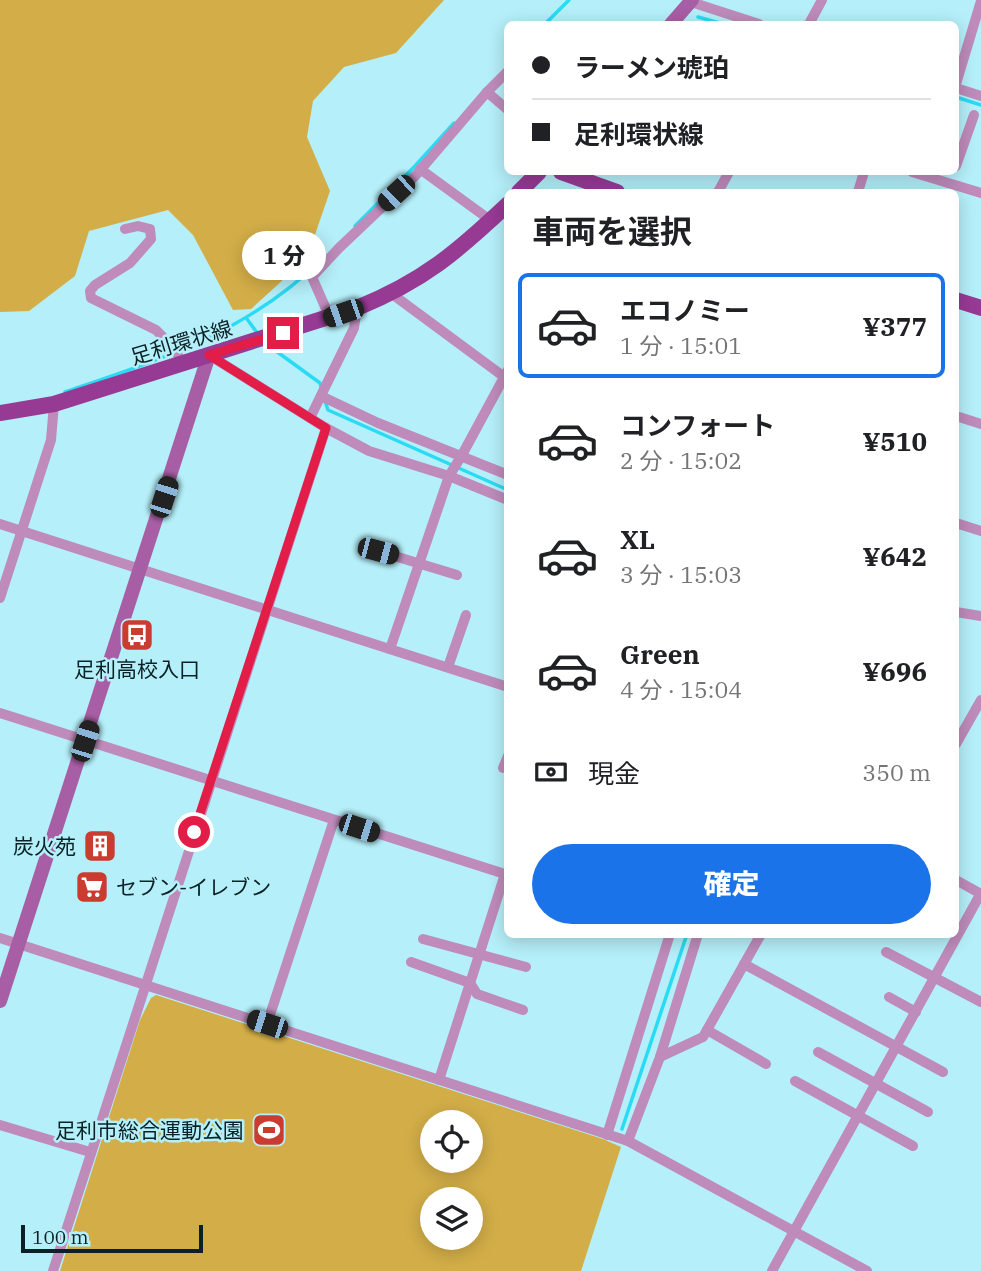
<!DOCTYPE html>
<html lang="ja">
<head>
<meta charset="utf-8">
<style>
  body { margin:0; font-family:"IBM Plex Serif","Noto Sans JP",serif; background:#f6f6f6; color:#202124; height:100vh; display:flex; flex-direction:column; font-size:26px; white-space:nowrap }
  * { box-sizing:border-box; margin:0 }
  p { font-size:23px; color:#757577 }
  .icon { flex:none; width:38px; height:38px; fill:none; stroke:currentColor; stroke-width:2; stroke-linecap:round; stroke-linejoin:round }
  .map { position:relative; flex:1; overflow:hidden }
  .drawer { position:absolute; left:504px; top:189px; width:455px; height:749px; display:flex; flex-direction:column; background:#fff; border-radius:10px; box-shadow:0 4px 18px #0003 }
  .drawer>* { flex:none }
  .guide { position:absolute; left:504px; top:21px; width:455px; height:154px; border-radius:10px; box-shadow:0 4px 18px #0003; display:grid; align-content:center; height:154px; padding:0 28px; background:#fff }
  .fabs { position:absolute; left:420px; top:1110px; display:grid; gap:14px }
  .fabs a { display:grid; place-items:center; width:63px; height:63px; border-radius:50%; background:#fff; box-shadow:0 4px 18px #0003; font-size:35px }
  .scale { position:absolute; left:21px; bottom:18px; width:182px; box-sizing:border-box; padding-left:7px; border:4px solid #0a2125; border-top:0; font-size:19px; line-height:24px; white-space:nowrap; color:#0a2125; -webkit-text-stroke:5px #b5eff9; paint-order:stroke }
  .end { position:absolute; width:32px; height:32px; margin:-16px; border:9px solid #e11d48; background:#fff; box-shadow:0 0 0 4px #fff }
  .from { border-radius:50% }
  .bubble { position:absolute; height:49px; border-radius:24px; background:#fff; box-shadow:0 4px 18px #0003; font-size:23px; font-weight:800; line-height:49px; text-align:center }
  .car { position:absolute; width:21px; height:42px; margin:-21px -10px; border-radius:9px; box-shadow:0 0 5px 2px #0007; background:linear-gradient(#222 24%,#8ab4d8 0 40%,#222 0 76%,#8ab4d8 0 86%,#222 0) }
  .guide b { display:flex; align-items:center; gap:24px; height:66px; font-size:26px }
  .guide b+b { border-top:2px solid #e0e0e0 }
  .guide i { width:18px; height:18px; background:#202124 }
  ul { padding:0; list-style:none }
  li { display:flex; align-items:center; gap:21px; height:105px; margin:0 14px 10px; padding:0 14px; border:4px solid transparent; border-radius:10px }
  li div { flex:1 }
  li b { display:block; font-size:26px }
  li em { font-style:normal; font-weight:800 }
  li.active { border-color:#1a73e8 }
  li>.icon { width:63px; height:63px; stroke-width:1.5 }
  h2 { padding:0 28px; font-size:32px; line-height:84px }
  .pay { display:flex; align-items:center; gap:18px; height:77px; padding:0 28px; font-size:26px }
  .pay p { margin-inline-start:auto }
  .cta { display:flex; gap:14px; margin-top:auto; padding:14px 28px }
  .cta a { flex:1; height:80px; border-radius:42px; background:#1a73e8; color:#fff; font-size:28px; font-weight:800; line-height:80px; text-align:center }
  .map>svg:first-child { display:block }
  .green { fill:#d3ae48; fill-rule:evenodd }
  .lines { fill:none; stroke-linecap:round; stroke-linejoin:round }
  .stream { stroke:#2adbf3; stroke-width:3.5 }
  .street { stroke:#be8bba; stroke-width:10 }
  .secondary { stroke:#a85ea4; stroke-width:14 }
  .primary { stroke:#973a94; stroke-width:16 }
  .route { stroke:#e11d48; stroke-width:9 }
  .labels { text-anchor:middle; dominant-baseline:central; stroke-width:5; stroke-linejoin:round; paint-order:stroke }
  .street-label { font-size:21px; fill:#0a2125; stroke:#b5eff9 }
  .poi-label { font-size:21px; fill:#0a2125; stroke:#b5eff9; text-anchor:end }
</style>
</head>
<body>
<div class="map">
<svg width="981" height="1271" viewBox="0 0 981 1271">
  <rect width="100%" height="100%" fill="#b5eff9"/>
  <!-- green -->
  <g class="green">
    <path d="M0,0H444L396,53L344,67L313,101L307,137L330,191L307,258L251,309L233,310L193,235L168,210L89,231L75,276L29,311L0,312Z"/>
    <path d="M156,995L603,1139L621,1147L581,1271H60L140,1020L151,998ZM432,1122H471V1160H432ZM432,1199H471V1237H432Z"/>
  </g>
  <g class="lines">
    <!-- stream -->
    <g class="stream">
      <path d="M698,17L723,24"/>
      <path d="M545,24L569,0"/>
      <path d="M956,97L981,105"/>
      <path d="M355,226L415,166L454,123"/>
      <path d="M247,319L258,334"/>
      <path d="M265,343L320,383L321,387"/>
      <path d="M65,392C161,359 249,332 323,258"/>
      <path d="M325,401L328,410L508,490"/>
      <path d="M622,1129L687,934"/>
    </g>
    <!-- street -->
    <g class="street">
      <path d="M691,2L759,24"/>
      <path d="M809,24L822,0"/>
      <path d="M956,84L981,1"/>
      <path d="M956,88L981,96"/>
      <path d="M487,92L508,71"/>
      <path d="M956,166L974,115"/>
      <path d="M420,169L490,220"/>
      <path d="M912,172L981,193"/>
      <path d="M718,192L729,172"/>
      <path d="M858,192L864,172"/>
      <path d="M125,229L138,226L150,229L151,239L130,263L95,285L90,291L91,298L156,330L176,350L181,363"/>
      <path d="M392,294L507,379"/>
      <path d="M330,318L312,277L339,248L416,175L487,92L508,110"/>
      <path d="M209,355L326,428L369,451L449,476L508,500"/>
      <path d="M321,396L378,423L508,475"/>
      <path d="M956,416L981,424"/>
      <path d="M310,418L354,328L357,308"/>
      <path d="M956,523L981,531"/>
      <path d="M0,524L508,687"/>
      <path d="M378,551L457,575"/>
      <path d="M0,598L51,440L54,404"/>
      <path d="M956,612L981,616"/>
      <path d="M390,649L449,476L462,455L508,370"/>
      <path d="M448,667L466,615"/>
      <path d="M0,713L508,875"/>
      <path d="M956,744L981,700"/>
      <path d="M503,768L508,756"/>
      <path d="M956,880L981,894"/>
      <path d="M0,938L628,1141L867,1271"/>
      <path d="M423,939L526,967"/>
      <path d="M886,952L981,1002"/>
      <path d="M411,962L470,983L477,994L523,1010"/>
      <path d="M744,964L943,1072"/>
      <path d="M889,997L916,1012"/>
      <path d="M267,1024L334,820"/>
      <path d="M707,1030L766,1064"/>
      <path d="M818,1052L928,1112"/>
      <path d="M660,1057L703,1037L760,936"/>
      <path d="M439,1080L505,874"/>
      <path d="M795,1081L913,1146"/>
      <path d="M0,1125L90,1152"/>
      <path d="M607,1135L670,934"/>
      <path d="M628,1141L660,1057L698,934"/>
      <path d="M53,1271L326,428"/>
      <path d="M772,1271L981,893"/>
    </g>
    <!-- secondary -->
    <g class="secondary">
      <path d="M671,24L692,0"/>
      <path d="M0,1001L209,355"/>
    </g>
    <!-- primary -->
    <g class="primary">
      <path d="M561,172L617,192"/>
      <path d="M519,192L539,172"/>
      <path d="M956,300L981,308"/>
      <path d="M0,413L54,404L357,308C423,281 456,253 508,204"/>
    </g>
  </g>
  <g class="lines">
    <!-- route -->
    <path class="route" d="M194,832L326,428L209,355L283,333"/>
  </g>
  <!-- icons -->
  <defs>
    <symbol id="bus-square" viewBox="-11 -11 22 22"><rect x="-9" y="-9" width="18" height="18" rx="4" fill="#c93c2f" stroke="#b5eff9"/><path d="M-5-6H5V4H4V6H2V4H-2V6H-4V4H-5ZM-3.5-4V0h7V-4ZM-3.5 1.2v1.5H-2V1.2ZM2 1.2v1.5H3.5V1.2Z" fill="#fff"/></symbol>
    <symbol id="building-square" viewBox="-11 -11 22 22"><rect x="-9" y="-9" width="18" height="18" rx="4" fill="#c93c2f" stroke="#b5eff9"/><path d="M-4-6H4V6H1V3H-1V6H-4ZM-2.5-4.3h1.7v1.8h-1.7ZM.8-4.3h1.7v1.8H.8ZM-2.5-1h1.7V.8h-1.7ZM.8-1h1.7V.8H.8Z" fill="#fff"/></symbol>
    <symbol id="supermarket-square" viewBox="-11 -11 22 22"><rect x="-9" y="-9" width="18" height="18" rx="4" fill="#c93c2f" stroke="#b5eff9"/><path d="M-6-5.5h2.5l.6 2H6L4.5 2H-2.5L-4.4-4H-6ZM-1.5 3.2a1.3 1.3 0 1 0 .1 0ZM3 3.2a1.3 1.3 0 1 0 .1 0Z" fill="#fff"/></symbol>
    <symbol id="stadium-square" viewBox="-11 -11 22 22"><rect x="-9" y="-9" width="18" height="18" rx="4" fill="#c93c2f" stroke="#b5eff9"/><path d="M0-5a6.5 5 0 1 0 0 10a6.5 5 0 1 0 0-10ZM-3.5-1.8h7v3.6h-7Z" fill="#fff"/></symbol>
  </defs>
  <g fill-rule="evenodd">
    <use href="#bus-square" x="118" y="616" width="38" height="38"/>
    <use href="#building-square" x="81" y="827" width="38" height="38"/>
    <use href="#supermarket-square" x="73" y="868" width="38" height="38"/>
    <use href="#stadium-square" x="250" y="1111" width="38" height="38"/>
  </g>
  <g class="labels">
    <!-- street labels -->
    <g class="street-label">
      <text transform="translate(181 342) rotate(-17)">足利環状線</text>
    </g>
    <!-- poi labels -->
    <g class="poi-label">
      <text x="137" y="669" text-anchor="middle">足利高校入口</text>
      <text x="76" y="846">炭火苑</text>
      <text x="116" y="887" text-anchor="start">セブン-イレブン</text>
      <text x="244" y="1130">足利市総合運動公園</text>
    </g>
  </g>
</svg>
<div class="fabs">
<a><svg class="icon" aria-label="locate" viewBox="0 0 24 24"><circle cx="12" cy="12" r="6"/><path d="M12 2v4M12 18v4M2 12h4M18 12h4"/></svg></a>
<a><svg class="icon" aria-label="layers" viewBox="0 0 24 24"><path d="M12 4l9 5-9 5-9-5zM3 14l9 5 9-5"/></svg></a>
</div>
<div class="scale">100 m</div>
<i class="end from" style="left:194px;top:832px"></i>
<i class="end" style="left:283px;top:333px"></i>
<div class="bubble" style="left:242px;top:231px;width:84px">1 分</div>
<i class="car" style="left:396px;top:193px;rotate:227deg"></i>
<i class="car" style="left:343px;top:313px;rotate:251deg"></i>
<i class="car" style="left:164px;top:497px;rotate:18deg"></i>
<i class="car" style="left:378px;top:551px;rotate:105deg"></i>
<i class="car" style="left:85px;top:741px;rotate:18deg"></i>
<i class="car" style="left:359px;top:828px;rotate:108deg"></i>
<i class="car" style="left:267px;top:1024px;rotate:288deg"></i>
<div class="guide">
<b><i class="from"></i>ラーメン琥珀</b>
<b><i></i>足利環状線</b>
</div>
<section class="drawer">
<h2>車両を選択</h2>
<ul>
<li class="active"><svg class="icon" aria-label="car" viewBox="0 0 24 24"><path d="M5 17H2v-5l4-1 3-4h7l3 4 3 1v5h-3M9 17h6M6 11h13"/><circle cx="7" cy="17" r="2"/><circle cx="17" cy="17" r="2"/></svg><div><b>エコノミー</b><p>1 分 · 15:01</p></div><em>¥377</em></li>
<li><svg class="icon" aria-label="car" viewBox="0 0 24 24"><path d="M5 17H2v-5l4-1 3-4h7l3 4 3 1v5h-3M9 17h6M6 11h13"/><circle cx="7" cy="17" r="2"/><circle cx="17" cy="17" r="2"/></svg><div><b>コンフォート</b><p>2 分 · 15:02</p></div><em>¥510</em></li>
<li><svg class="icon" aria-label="car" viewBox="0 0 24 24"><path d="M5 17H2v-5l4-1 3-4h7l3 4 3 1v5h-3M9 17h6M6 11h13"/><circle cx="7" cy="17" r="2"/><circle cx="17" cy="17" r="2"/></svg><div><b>XL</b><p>3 分 · 15:03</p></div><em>¥642</em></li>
<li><svg class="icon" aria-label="car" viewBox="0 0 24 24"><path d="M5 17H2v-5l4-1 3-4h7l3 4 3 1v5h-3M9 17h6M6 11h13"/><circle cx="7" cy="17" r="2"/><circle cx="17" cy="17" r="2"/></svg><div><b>Green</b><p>4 分 · 15:04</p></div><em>¥696</em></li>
</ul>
<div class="pay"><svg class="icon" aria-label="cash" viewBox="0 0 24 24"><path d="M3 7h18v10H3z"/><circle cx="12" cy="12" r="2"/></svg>現金<p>350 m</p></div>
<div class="cta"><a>確定</a></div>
</section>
</div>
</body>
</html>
